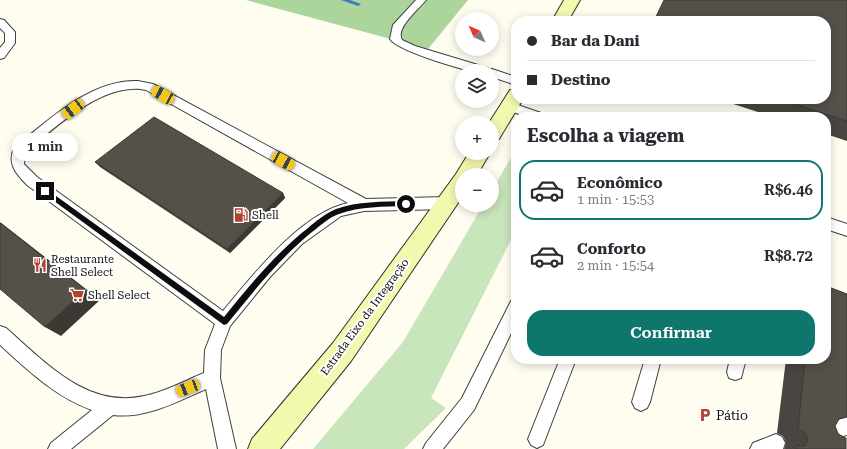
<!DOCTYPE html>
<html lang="pt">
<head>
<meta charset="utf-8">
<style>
  body { margin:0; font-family:"Roboto Serif",serif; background:#f2f2f3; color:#2b2b33; height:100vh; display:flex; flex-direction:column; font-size:15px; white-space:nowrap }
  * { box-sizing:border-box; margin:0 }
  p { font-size:13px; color:#7c7c81 }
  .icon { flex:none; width:22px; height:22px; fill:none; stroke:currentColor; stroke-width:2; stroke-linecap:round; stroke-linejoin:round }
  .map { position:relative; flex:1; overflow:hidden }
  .drawer { position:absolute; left:511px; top:112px; width:320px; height:252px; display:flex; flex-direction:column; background:#fff; border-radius:16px; box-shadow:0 2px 10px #0003 }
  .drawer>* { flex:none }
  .hud { position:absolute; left:511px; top:16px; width:320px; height:88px; border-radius:16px; box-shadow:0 2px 10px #0003; display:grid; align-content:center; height:88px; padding:0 16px; background:#fff }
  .needle { width:26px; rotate:315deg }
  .fabs { position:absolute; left:455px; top:12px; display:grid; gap:8px }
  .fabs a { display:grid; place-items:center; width:44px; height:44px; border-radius:50%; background:#fff; box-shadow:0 2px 10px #0003; font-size:20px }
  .end { position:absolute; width:18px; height:18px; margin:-9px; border:5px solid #0d0d0d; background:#fff; box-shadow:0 0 0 2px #fff }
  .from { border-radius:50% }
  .bubble { position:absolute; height:28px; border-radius:14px; background:#fff; box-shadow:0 2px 10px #0003; font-size:13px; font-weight:600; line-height:28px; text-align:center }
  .car { position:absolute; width:12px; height:24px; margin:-12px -6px; border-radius:5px; box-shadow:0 0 3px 1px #0007; background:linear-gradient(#f5c518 24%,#345 0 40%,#f5c518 0 76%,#345 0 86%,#f5c518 0) }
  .hud b { display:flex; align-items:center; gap:14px; height:38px; font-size:15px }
  .hud b+b { border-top:1px solid #e1e1e2 }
  .hud i { width:10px; height:10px; background:#2b2b33 }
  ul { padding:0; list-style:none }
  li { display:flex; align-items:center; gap:12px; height:60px; margin:0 8px 6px; padding:0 8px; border:2px solid transparent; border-radius:16px }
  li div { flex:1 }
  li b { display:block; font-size:15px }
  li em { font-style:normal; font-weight:600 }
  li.on { border-color:#0f766e }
  li>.icon { width:36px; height:36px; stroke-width:1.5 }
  h2 { padding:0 16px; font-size:18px; line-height:48px }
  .button { display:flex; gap:8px; margin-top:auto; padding:8px 16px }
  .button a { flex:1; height:46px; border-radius:16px; background:#0f766e; color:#fff; font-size:16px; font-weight:600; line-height:46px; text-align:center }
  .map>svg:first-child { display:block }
  .green { fill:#c9e5bb }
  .forest { fill:#abd59b }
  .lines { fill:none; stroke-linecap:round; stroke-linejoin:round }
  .stream { fill:#4479c2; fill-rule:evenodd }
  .service-casing { stroke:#404040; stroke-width:2 }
  .secondary-casing { stroke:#2f2f2f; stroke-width:2 }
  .service { fill:#fff; fill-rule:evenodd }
  .secondary { fill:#f3f8af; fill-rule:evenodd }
  .wall { fill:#494540 }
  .shaded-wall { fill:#3c3834 }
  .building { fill:#55504a; stroke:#3c3834 }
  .route { fill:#0d0d0d }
  .labels { text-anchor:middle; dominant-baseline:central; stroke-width:4; stroke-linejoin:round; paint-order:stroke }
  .poi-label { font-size:11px; fill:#0d0d0d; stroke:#fff; text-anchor:start }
  .street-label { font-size:11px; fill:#0d0d0d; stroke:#fff }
  .near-poi-label { font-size:13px; fill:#0d0d0d; stroke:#fff; text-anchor:start }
</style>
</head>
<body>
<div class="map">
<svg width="847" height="449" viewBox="0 0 847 449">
  <rect width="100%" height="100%" fill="#fefdef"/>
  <!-- green -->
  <path class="green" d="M516,149V230L431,398L446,408L404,449H313L403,342L483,205H492V190Z"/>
  <!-- forest -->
  <path class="forest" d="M246,0H468L428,49Z"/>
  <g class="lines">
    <!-- stream -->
    <path class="stream" d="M341,0H350L361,4L358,6Z"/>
    <defs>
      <g id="service">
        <path d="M416,0H426C419,9 395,28 402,40L415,46L488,68L489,70L492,69L516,77V85L492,77V71C485,71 477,72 470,71C455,67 398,51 390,39L393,25Z"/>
        <path d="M0,19L4,20L15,32V43L4,58L0,59V48L5,42V33L0,28Z"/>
        <path d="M138,81L153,84L366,199L446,197L451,199L453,203L451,207L446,209L364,211L341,216L302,244L270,277L230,326L221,350L220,378L236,449H218L206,389C177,402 145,419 113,415L71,449H48L51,443L92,410C55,397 28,370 0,345V326L6,328C45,362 87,409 144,396C165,392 184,381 204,373L205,350L215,324L27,185C16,174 6,162 15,147C49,120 91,79 138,81ZM140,89L146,90L348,203C301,213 253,275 223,311L37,177L24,164L25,152C55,128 98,86 140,89Z"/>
        <path d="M509,102L544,114L546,117H527L505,109L503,106L505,103Z"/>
        <path d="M826,217L847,224V236L826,229Z"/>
        <path d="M516,299V323L474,410L443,449H423L426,443L462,398L511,301Z"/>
        <path d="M560,359H576L543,445L537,448L531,445L528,439Z"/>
        <path d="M645,359H661L650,402L647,408L641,411L635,408L632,402Z"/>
        <path d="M730,359H746L741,378L735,380L729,378L727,372Z"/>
        <path d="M847,417V435L823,441L817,438L814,432L817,426Z"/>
        <path d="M776,434L782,437L785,443L783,449H750L753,443Z"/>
      </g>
      <g id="secondary">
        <path d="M564,0H580L568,21H552Z"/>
        <path d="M516,89V99H523L499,139L492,141V123H489L510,90Z"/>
        <path d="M469,153H490L477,175H462V197L351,361L280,449H248L252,439L333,343L456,174Z"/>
      </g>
    </defs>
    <!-- service casing -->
    <use href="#service" class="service-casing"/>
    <!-- secondary casing -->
    <use href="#secondary" class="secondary-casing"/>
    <!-- service -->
    <use href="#service" class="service"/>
    <!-- secondary -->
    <use href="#secondary" class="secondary"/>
  </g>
  <!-- wall -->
  <g class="wall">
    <path d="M847,0V141L826,134V117H773L718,99H826Z"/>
    <path d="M95,162L283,193L285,198L230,253L100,167Z"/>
    <path d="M786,359H826L839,419L835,426L846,449H783H784L786,443L783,436L777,433Z"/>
  </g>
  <!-- shaded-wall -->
  <g class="shaded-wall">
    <path d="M283,193L285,198L230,253L227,249Z"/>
    <path d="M0,222L100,300L61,336L45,327Z"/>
  </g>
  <!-- building -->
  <g class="building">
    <path d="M664,0H847V121L779,99H826V21H654Z"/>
    <path d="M154,117L283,193L227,249L95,162Z"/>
    <path d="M0,223L86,290L45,327L0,289Z"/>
    <path d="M826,286L847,294V417L839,419L835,426L838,434L846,438V449H796V446H805L808,439L804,432L798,428L805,359H826Z"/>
  </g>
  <!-- route -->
  <path class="route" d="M45,188L224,317C250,285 276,253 308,228C316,221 326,213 336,209C357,201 383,202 406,201L409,204L406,206C384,207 360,206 339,214C329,217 320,226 312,232C279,259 253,292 227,324L224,325L43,193V189Z"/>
  <!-- icons -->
  <defs>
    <symbol id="fuel-bare" viewBox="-9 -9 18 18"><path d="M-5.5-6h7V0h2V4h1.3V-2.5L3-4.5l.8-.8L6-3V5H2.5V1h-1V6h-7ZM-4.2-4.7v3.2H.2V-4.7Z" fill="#b24130" stroke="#fff" stroke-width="2.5" paint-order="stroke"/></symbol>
    <symbol id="restaurant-bare" viewBox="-9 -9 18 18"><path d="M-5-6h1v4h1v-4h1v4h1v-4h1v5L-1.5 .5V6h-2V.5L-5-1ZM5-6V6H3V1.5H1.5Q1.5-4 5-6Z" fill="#b24130" stroke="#fff" stroke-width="2.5" paint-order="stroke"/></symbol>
    <symbol id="supermarket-bare" viewBox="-9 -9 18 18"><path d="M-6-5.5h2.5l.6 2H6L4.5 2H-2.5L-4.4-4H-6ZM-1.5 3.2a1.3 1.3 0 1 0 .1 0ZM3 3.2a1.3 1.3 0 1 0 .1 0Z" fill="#b24130" stroke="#fff" stroke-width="2.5" paint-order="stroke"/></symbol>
    <symbol id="parking-bare" viewBox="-9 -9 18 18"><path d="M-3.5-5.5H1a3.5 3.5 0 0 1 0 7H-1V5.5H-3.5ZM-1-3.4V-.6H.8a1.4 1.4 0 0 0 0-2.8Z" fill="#b24130" stroke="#fff" stroke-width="2.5" paint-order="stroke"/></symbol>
  </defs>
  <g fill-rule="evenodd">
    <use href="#fuel-bare" x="231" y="205" width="20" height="20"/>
    <use href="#restaurant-bare" x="30" y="255" width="20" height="20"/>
    <use href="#supermarket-bare" x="67" y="285" width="20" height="20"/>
    <use href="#parking-bare" x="695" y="405" width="20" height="20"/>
  </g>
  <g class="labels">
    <!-- poi labels -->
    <g class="poi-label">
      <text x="252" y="215">Shell</text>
      <text x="51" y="259">Restaurante<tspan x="51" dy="13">Shell Select</tspan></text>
      <text x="88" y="295">Shell Select</text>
    </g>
    <!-- street labels -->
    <g class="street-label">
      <text transform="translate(365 317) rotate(-54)">Estrada Eixo da Integração</text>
    </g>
    <!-- near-poi labels -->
    <g class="near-poi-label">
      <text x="716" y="415">Pátio</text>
    </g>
  </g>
</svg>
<div class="fabs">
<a><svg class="needle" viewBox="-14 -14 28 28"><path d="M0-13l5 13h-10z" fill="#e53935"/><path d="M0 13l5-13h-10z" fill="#7c7c81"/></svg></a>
<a><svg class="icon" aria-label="layers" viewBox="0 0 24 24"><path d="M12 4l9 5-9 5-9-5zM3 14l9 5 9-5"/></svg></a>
<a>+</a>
<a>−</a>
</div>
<i class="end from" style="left:406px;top:204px"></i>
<i class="end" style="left:45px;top:191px"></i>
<div class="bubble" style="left:12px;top:133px;width:66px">1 min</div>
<i class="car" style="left:163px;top:95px;rotate:299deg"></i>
<i class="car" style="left:73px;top:109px;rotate:233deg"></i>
<i class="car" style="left:283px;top:161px;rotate:119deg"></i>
<i class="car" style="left:188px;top:388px;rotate:249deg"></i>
<div class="hud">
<b><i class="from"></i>Bar da Dani</b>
<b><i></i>Destino</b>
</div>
<section class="drawer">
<h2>Escolha a viagem</h2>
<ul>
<li class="on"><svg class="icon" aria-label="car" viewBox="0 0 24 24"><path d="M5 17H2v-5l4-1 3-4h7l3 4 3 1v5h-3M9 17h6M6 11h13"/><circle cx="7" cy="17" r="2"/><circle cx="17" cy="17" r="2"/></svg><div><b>Econômico</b><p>1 min · 15:53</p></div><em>R$6.46</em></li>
<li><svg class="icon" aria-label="car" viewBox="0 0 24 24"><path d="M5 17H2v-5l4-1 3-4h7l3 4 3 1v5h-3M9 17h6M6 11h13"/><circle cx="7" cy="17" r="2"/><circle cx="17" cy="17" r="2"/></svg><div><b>Conforto</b><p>2 min · 15:54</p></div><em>R$8.72</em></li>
</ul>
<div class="button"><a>Confirmar</a></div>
</section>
</div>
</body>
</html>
